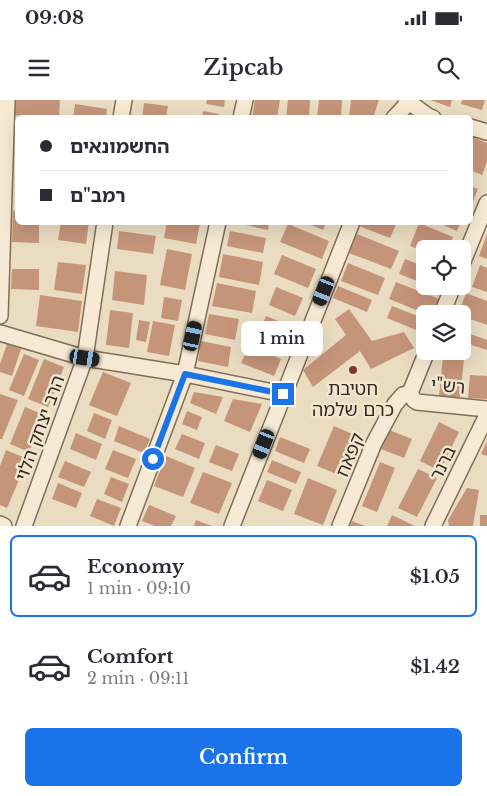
<!DOCTYPE html>
<html lang="en">
<head>
<meta charset="utf-8">
<style>
  body { margin:0; font-family:"Libre Baskerville","Noto Sans Hebrew",serif; background:#f2f2f3; color:#2b2b33; height:100vh; display:flex; flex-direction:column; font-size:19px; white-space:nowrap }
  * { box-sizing:border-box; margin:0 }
  p { font-size:16px; color:#7c7c81 }
  .icon { flex:none; width:28px; height:28px; fill:none; stroke:currentColor; stroke-width:2; stroke-linecap:round; stroke-linejoin:round }
  .map { position:relative; height:426px; overflow:hidden }
  .sheet { display:flex; flex-direction:column; background:#fff; flex:1 }
  .sheet>* { flex:none }
  .guide { position:absolute; left:15px; top:15px; width:458px; height:110px; border-radius:8px; box-shadow:0 5px 20px #0002; display:grid; align-content:center; height:110px; padding:0 25px; background:#fff }
  .tools { position:absolute; left:416px; top:140px; display:grid; gap:10px }
  .tools a { display:grid; place-items:center; width:55px; height:55px; border-radius:8px; background:#fff; box-shadow:0 5px 20px #0002; font-size:25px }
  .end { position:absolute; width:22px; height:22px; margin:-11px; border:6px solid #1a73e8; background:#fff; box-shadow:0 0 0 2px #fff }
  .from { border-radius:50% }
  .bubble { position:absolute; height:35px; border-radius:8px; background:#fff; box-shadow:0 5px 20px #0002; font-size:16px; font-weight:600; line-height:35px; text-align:center }
  .car { position:absolute; width:15px; height:30px; margin:-15px -8px; border-radius:6px; box-shadow:0 0 4px 1px #0007; background:linear-gradient(#222 24%,#8ab4d8 0 40%,#222 0 76%,#8ab4d8 0 86%,#222 0) }
  .guide b { display:flex; align-items:center; gap:18px; height:48px; font-size:19px }
  .guide b+b { border-top:1px solid #e1e1e2 }
  .guide i { width:12px; height:12px; background:#2b2b33 }
  ul { padding:9px 0 0; list-style:none }
  li { display:flex; align-items:center; gap:15px; height:82px; margin:0 10px 8px; padding:0 15px; border:2px solid transparent; border-radius:8px }
  li div { flex:1 }
  li b { display:block; font-size:19px }
  li em { font-style:normal; font-weight:600 }
  li.current { border-color:#1a73e8 }
  li>.icon { width:45px; height:45px; stroke-width:1.5 }
  .cta { display:flex; gap:10px; margin-top:auto; padding:10px 25px }
  .cta a { flex:1; height:58px; border-radius:8px; background:#1a73e8; color:#fff; font-size:20px; font-weight:600; line-height:58px; text-align:center }
  .status { display:flex; justify-content:space-between; align-items:center; height:35px; padding:0 25px; background:#fff; direction:ltr }
  .status svg { height:14px; fill:currentColor }
  header { display:flex; justify-content:space-between; align-items:center; height:65px; padding:0 25px; background:#fff; font-size:22px; font-weight:600 }
  .map>svg:first-child { display:block }
  .building { fill:#c5957a }
  .lines { fill:none; stroke-linecap:round; stroke-linejoin:round }
  .minor-casing { stroke:#826d5a; stroke-width:18 }
  .minor { stroke:#f6ead4; stroke-width:15 }
  .route { stroke:#1a73e8; stroke-width:6 }
  .poi-dot { fill:#8c2f35; stroke:#f2e6d0; stroke-width:2 }
  .labels { text-anchor:middle; dominant-baseline:central; stroke-width:5; stroke-linejoin:round; paint-order:stroke }
  .street-label { font-size:18px; fill:#33271d; stroke:#f2e6d0 }
  .poi-label { font-size:18px; fill:#33271d; stroke:#f2e6d0 }
</style>
</head>
<body>
<div class="status"><b>09:08</b><svg viewBox="0 0 49 12"><path d="M0 12V9h3v3zM5 12V6h3v6zM10 12V3h3v9zM15 12V0h3v12zM26 1h20v11H26zM47 4h2v5h-2z"/></svg></div>
<header><svg class="icon" aria-label="menu" viewBox="0 0 24 24"><path d="M4 6h16M4 12h16M4 18h16"/></svg>Zipcab<svg class="icon" aria-label="search" viewBox="0 0 24 24"><circle cx="10" cy="10" r="6"/><path d="M15 15l6 6"/></svg></header>
<div class="map">
<svg width="487" height="426" viewBox="0 0 487 426">
  <rect width="100%" height="100%" fill="#eadcc1"/>
  <!-- building -->
  <g class="building">
    <path d="M12,0H60L59,18L11,15Z"/>
    <path d="M207,0H225L224,7L206,4Z"/>
    <path d="M255,0H280L277,18H252Z"/>
    <path d="M288,0H310L309,18H286Z"/>
    <path d="M319,0H342L341,18H317Z"/>
    <path d="M351,0H379L373,18H349Z"/>
    <path d="M430,0H452L450,7Z"/>
    <path d="M462,0H485L482,10L461,4Z"/>
    <path d="M144,3L168,6L166,18H142Z"/>
    <path d="M75,4L107,9L106,18H73Z"/>
    <path d="M203,11L219,14V18H202Z"/>
    <path d="M16,26H18V58H15Z"/>
    <path d="M470,36L487,43V62L482,75L470,70Z"/>
    <path d="M470,86L478,89L472,104L470,103Z"/>
    <path d="M13,111H18V122H39V143L12,142Z"/>
    <path d="M61,122H89L86,144L58,140Z"/>
    <path d="M167,122H189L200,124L196,144L164,138Z"/>
    <path d="M232,122H269L268,130Z"/>
    <path d="M304,122H326L323,130Z"/>
    <path d="M361,122H397L390,138L359,126Z"/>
    <path d="M436,122H461L457,131Z"/>
    <path d="M419,123L453,137L448,149H425V152L410,146Z"/>
    <path d="M288,124L329,141L322,159L280,142Z"/>
    <path d="M119,131L156,136L153,154L117,149Z"/>
    <path d="M230,131L266,138L263,153L227,146Z"/>
    <path d="M357,134L399,151L391,169L349,153Z"/>
    <path d="M487,134V159L479,156Z"/>
    <path d="M167,149L192,154L185,190L160,185Z"/>
    <path d="M223,154L263,162L259,185L219,177Z"/>
    <path d="M282,155L316,169L308,188L274,174Z"/>
    <path d="M405,159L425,167V184L399,174Z"/>
    <path d="M58,162L86,165L82,194L54,190Z"/>
    <path d="M348,163L385,178L378,195L341,181Z"/>
    <path d="M480,165L487,168V192L472,187Z"/>
    <path d="M12,169H39V190L11,189Z"/>
    <path d="M115,171L147,175L144,205L112,200Z"/>
    <path d="M396,182L439,199L433,214H426L389,199Z"/>
    <path d="M217,183L256,191L252,213L212,206Z"/>
    <path d="M338,186L372,200L367,212L333,198Z"/>
    <path d="M276,187L303,198L295,216L269,205Z"/>
    <path d="M466,193L487,201V225L462,216V214H458Z"/>
    <path d="M40,195L82,201L78,232L36,226Z"/>
    <path d="M164,197L182,200L178,221L161,218Z"/>
    <path d="M392,206L425,219L423,233L387,218Z"/>
    <path d="M349,209L372,241L404,232L414,248L371,269L360,251L313,287L303,270L346,235L335,219Z"/>
    <path d="M110,210L133,213L129,248L106,245Z"/>
    <path d="M209,214L239,219L235,240L205,234Z"/>
    <path d="M266,216L293,227L284,249L257,238Z"/>
    <path d="M139,220L150,222L146,242L136,240Z"/>
    <path d="M153,221L175,225L169,256L147,252Z"/>
    <path d="M462,231L487,240V250L462,242Z"/>
    <path d="M201,241L231,247L228,267L198,261Z"/>
    <path d="M7,244L21,249L12,276L0,272V264Z"/>
    <path d="M249,246L281,259L274,276L241,263Z"/>
    <path d="M24,254L39,260L24,296L9,290Z"/>
    <path d="M443,257L464,259L460,298L439,296Z"/>
    <path d="M44,259L64,267L48,307L28,299Z"/>
    <path d="M103,272L131,283L117,316L89,305Z"/>
    <path d="M470,275L487,276V299L468,298Z"/>
    <path d="M194,292L223,297L216,314L190,303Z"/>
    <path d="M0,294L18,300L2,339H0Z"/>
    <path d="M233,299L262,304L250,332L224,321Z"/>
    <path d="M25,307L44,315L29,352L10,344Z"/>
    <path d="M187,311L202,317L197,330L182,324Z"/>
    <path d="M94,313L112,320L105,339L87,331Z"/>
    <path d="M439,322L459,332L440,371L420,361Z"/>
    <path d="M119,326L150,339L144,353L114,341Z"/>
    <path d="M334,326L355,335L339,375L317,366Z"/>
    <path d="M389,330L412,339L404,358L381,349Z"/>
    <path d="M76,333L102,344L96,360L70,349Z"/>
    <path d="M182,334L205,343L199,359L175,349Z"/>
    <path d="M280,337L310,349L304,363L275,351Z"/>
    <path d="M487,341V356L481,354Z"/>
    <path d="M216,345L239,354L232,371L209,362Z"/>
    <path d="M6,350L28,359L7,408L0,405V366Z"/>
    <path d="M113,350L136,359L128,378L105,369Z"/>
    <path d="M166,356L195,368L183,397L154,386Z"/>
    <path d="M272,360L301,372L296,384L267,372Z"/>
    <path d="M65,361L91,372L84,387L58,377Z"/>
    <path d="M380,362L395,368L377,412L362,406Z"/>
    <path d="M418,369L437,378L417,417L398,408Z"/>
    <path d="M203,372L232,383L219,414L190,403Z"/>
    <path d="M111,377L129,384L122,402L104,394Z"/>
    <path d="M308,378L337,390L323,425L294,414Z"/>
    <path d="M267,380L292,390L283,411L258,401Z"/>
    <path d="M58,383L82,393L76,408L52,399Z"/>
    <path d="M467,388L479,390L473,426H449L448,420Z"/>
    <path d="M97,399L121,408L114,426L90,416Z"/>
    <path d="M149,405L176,416L171,426H155L142,421Z"/>
    <path d="M392,415L415,426H387Z"/>
    <rect x="480" y="415" width="7" height="11"/>
    <path d="M196,420L212,426H194Z"/>
    <path d="M352,421L365,426H350Z"/>
  </g>
  <g class="lines">
    <defs>
      <g id="minor">
        <path d="M406,0L428,16L433,18"/>
        <path d="M121,18L124,0"/>
        <path d="M241,18L245,0"/>
        <path d="M394,18L411,0"/>
        <path d="M470,27L487,32"/>
        <path d="M462,164L487,103"/>
        <path d="M442,214L453,186"/>
        <path d="M0,216L7,0"/>
        <path d="M0,233L85,258L185,274L283,294"/>
        <path d="M410,293L414,300L417,302L487,309"/>
        <path d="M0,424L4,426"/>
        <path d="M24,426L85,258L105,122"/>
        <path d="M128,426L185,274L218,122"/>
        <path d="M232,426L352,122"/>
        <path d="M340,426L374,343L395,304L403,295L410,293L427,251"/>
        <path d="M433,426L487,315"/>
      </g>
    </defs>
    <!-- minor casing -->
    <use href="#minor" class="minor-casing"/>
    <!-- minor -->
    <use href="#minor" class="minor"/>
  </g>
  <g class="lines">
    <!-- route -->
    <path class="route" d="M153,359L185,274L283,294"/>
  </g>
  <!-- markers -->
  <circle class="poi-dot" cx="353" cy="270" r="5"/>
  <g class="labels">
    <!-- street labels -->
    <g class="street-label">
      <text transform="translate(448 286) rotate(5)">רש"י</text>
      <text transform="translate(40 328) rotate(-70)">הרב יצחק הלוי</text>
      <text transform="translate(350 355) rotate(-67)">קפאח</text>
      <text transform="translate(443 363) rotate(-64)">ברנר</text>
    </g>
    <!-- poi labels -->
    <g class="poi-label">
      <text x="353" y="289">חטיבת<tspan x="353" dy="21">כרם שלמה</tspan></text>
    </g>
  </g>
</svg>
<div class="tools">
<a><svg class="icon" aria-label="locate" viewBox="0 0 24 24"><circle cx="12" cy="12" r="6"/><path d="M12 2v4M12 18v4M2 12h4M18 12h4"/></svg></a>
<a><svg class="icon" aria-label="layers" viewBox="0 0 24 24"><path d="M12 4l9 5-9 5-9-5zM3 14l9 5 9-5"/></svg></a>
</div>
<i class="end from" style="left:153px;top:359px"></i>
<i class="end" style="left:283px;top:294px"></i>
<div class="bubble" style="left:241px;top:221px;width:82px">1 min</div>
<i class="car" style="left:324px;top:191px;rotate:202deg"></i>
<i class="car" style="left:193px;top:236px;rotate:12deg"></i>
<i class="car" style="left:85px;top:258px;rotate:99deg"></i>
<i class="car" style="left:264px;top:344px;rotate:202deg"></i>
<div class="guide">
<b><i class="from"></i>החשמונאים</b>
<b><i></i>רמב&quot;ם</b>
</div>
</div>
<section class="sheet">
<ul>
<li class="current"><svg class="icon" aria-label="car" viewBox="0 0 24 24"><path d="M5 17H2v-5l4-1 3-4h7l3 4 3 1v5h-3M9 17h6M6 11h13"/><circle cx="7" cy="17" r="2"/><circle cx="17" cy="17" r="2"/></svg><div><b>Economy</b><p>1 min · 09:10</p></div><em>$1.05</em></li>
<li><svg class="icon" aria-label="car" viewBox="0 0 24 24"><path d="M5 17H2v-5l4-1 3-4h7l3 4 3 1v5h-3M9 17h6M6 11h13"/><circle cx="7" cy="17" r="2"/><circle cx="17" cy="17" r="2"/></svg><div><b>Comfort</b><p>2 min · 09:11</p></div><em>$1.42</em></li>
</ul>
<div class="cta"><a>Confirm</a></div>
</section>
</body>
</html>
